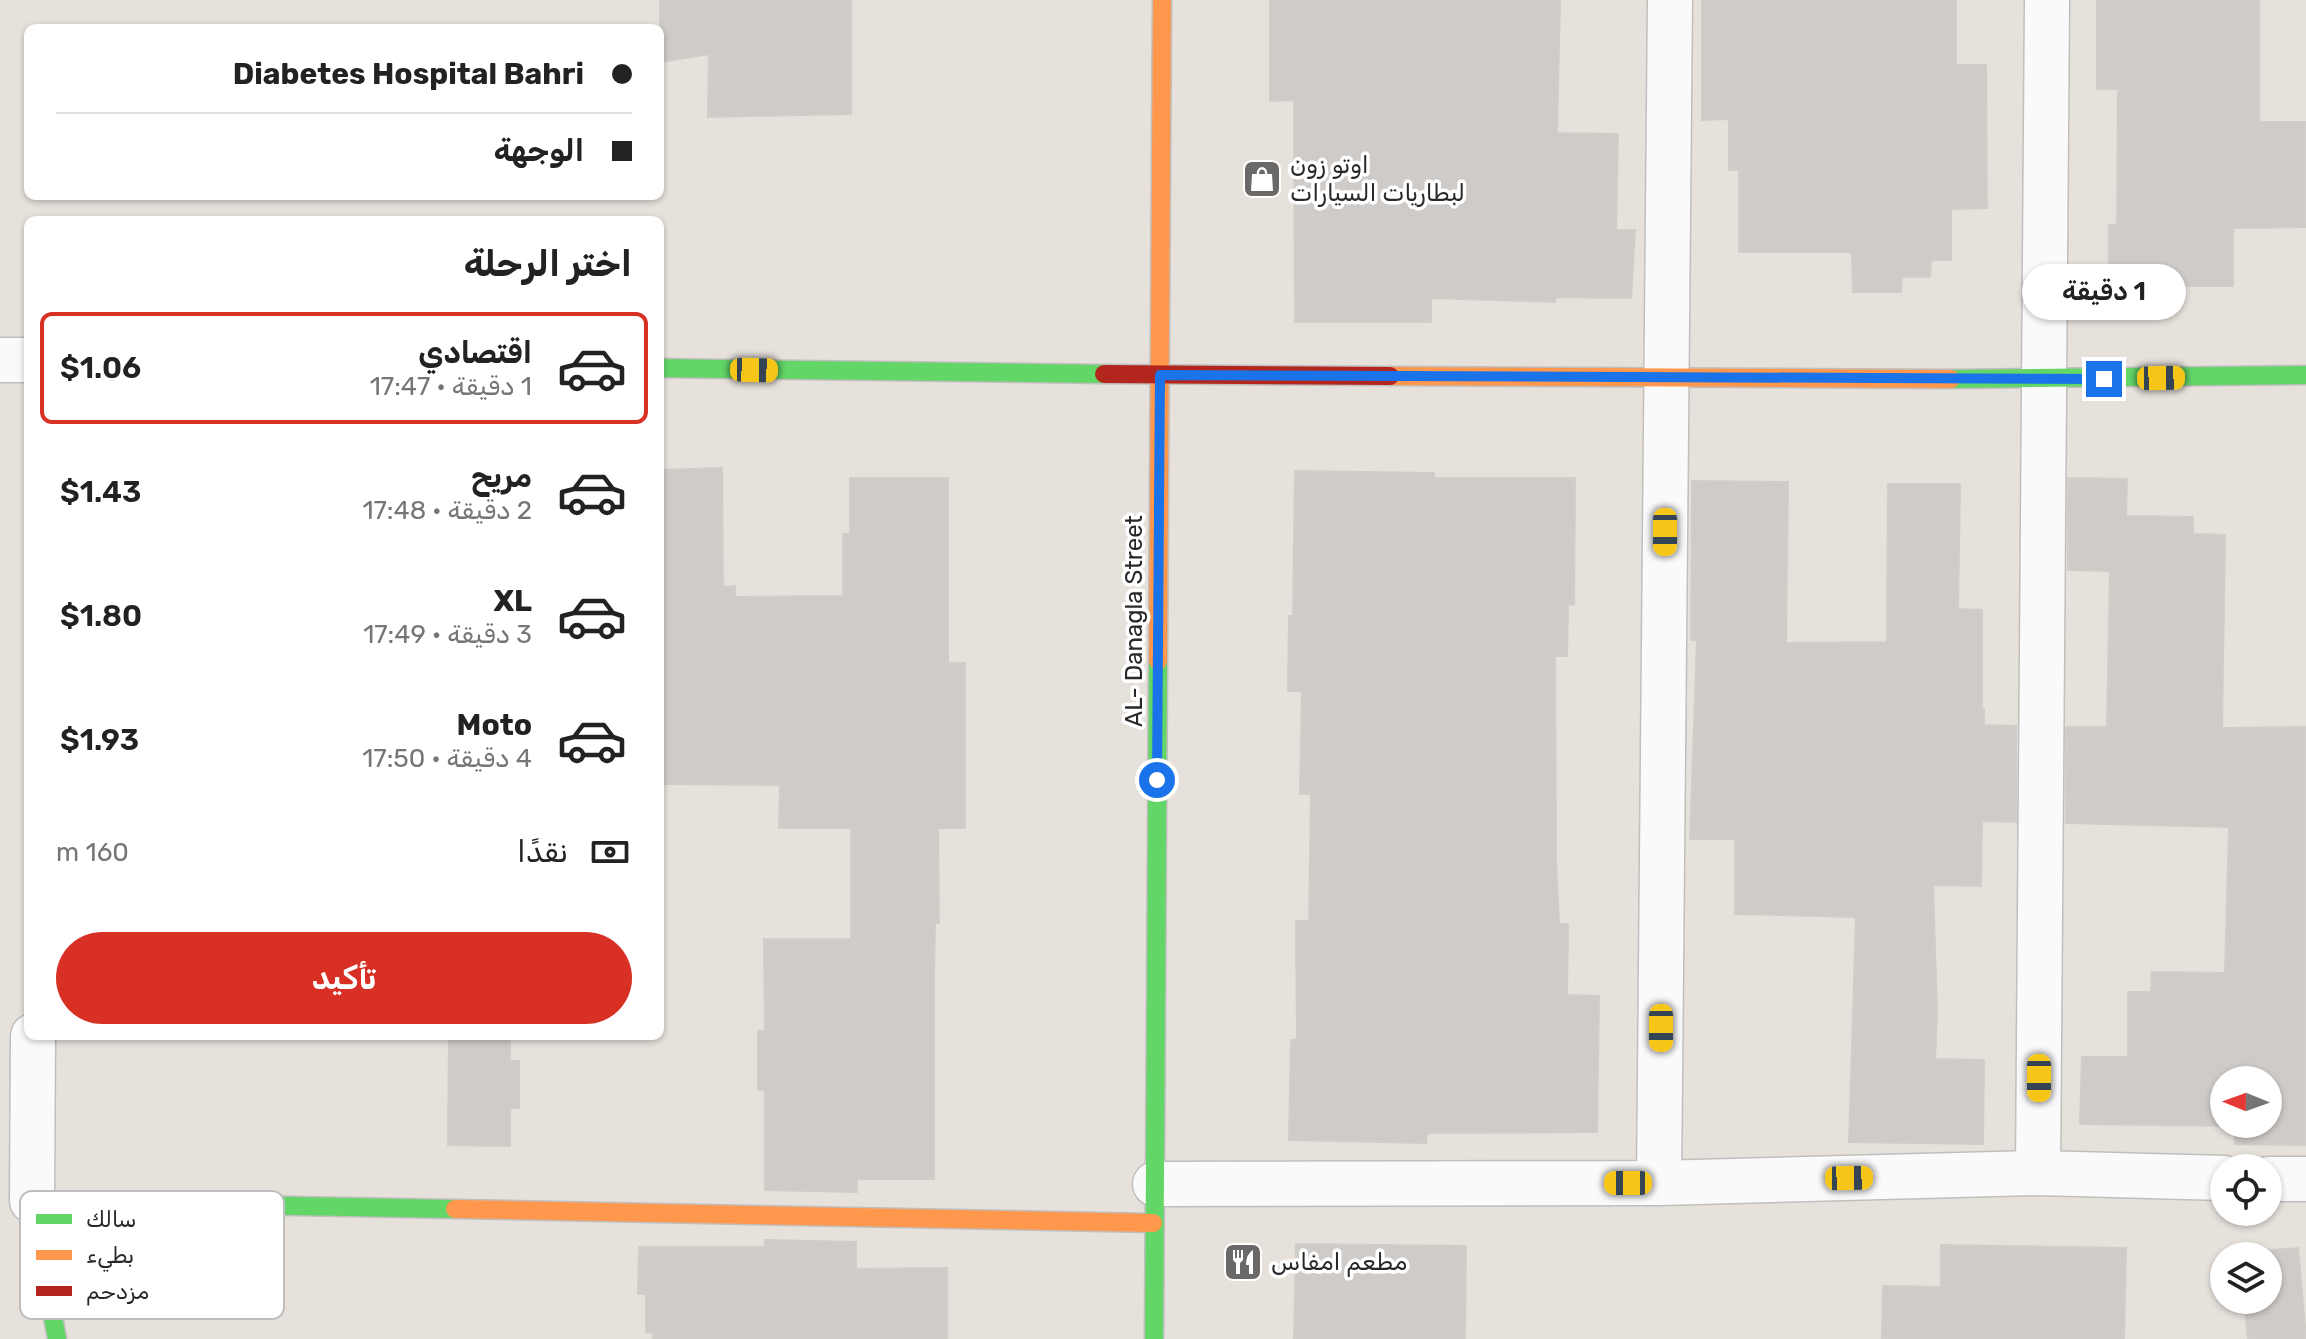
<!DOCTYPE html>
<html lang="ar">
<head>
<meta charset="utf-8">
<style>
  body { margin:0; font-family:Rubik,Vazirmatn,sans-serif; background:#f6f6f6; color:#222; direction:rtl; height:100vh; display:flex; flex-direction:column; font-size:30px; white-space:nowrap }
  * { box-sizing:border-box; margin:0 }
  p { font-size:26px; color:#767676 }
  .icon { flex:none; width:44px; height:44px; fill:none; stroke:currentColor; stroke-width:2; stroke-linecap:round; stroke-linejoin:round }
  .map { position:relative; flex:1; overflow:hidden; direction:ltr }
  .drawer { position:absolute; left:24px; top:216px; width:640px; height:824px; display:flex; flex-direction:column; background:#fff; border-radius:12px; box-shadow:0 2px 6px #0004; direction:rtl }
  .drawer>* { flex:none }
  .top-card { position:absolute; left:24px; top:24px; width:640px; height:176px; border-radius:12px; box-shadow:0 2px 6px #0004; direction:rtl; display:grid; align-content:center; height:176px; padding:0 32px; background:#fff }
  .needle { width:52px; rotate:271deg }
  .tools { position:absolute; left:2210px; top:1066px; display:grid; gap:16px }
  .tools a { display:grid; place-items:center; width:72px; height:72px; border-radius:50%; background:#fff; box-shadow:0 2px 6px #0004; font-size:40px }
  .end { position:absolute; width:36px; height:36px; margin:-18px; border:10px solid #1a73e8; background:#fff; box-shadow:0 0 0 4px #fff }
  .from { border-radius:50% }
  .bubble { position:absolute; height:56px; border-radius:28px; background:#fff; box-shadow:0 2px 6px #0004; font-size:26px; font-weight:600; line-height:56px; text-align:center; direction:rtl }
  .car { position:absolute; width:24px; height:48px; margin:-24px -12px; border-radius:10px; box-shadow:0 0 6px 2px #0007; background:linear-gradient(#f5c518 24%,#345 0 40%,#f5c518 0 76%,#345 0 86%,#f5c518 0) }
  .top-card b { display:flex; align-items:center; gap:28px; height:76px; font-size:30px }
  .top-card b+b { border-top:2px solid #e0e0e0 }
  .top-card i { width:20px; height:20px; background:#222 }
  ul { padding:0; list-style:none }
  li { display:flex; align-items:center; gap:24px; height:112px; margin:0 16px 12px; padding:0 16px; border:4px solid transparent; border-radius:12px }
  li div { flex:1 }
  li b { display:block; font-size:30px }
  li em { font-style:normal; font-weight:600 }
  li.selected { border-color:#d93025 }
  li>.icon { width:72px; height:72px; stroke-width:1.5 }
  h2 { padding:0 32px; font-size:36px; line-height:96px }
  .pay { display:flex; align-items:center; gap:20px; height:88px; padding:0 32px; font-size:30px }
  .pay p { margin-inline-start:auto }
  .action { display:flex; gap:16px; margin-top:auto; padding:16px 32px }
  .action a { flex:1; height:92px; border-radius:48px; background:#d93025; color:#fff; font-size:32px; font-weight:600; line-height:92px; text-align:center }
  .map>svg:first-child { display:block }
  .building { fill:#cfcbc8; stroke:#d2cdc8; stroke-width:2; fill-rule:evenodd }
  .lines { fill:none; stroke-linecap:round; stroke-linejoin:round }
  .street-casing { stroke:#c0bfbe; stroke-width:47 }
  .fast-casing { stroke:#c0bfbe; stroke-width:21 }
  .slow-casing { stroke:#c0bfbe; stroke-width:21 }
  .jam-casing { stroke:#c0bfbe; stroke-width:21 }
  .street { stroke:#fbfafa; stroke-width:44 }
  .fast { stroke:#63d668; stroke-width:18 }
  .slow { stroke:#ff974d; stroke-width:18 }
  .jam { stroke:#b3261e; stroke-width:18 }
  .route { stroke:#1a73e8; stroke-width:10 }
  .labels { text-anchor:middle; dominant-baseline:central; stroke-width:7; stroke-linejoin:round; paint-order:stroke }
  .poi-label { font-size:24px; fill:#282828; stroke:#fff; text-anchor:start }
  .street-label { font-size:24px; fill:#282828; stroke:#fff }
  .key { fill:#fff; stroke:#bebebe; stroke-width:2 }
  .key-label { font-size:22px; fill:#282828 }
</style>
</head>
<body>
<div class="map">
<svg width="2306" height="1339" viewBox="0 0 2306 1339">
  <rect width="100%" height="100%" fill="#e7e1dc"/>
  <!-- building -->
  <g class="building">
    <path d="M660,0H851V114L708,117L709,54L660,62Z"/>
    <path d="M1270,0H1560L1557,133L1618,134L1616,230H1635L1631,298L1556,297L1555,302L1431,298V322H1295L1294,100L1270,101Z"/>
    <path d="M1702,0H1956V65H1986L1987,208L1951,209V260H1931L1930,277H1902L1901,292H1853L1852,252H1739V170H1729V119L1702,120Z"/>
    <path d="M2097,0H2259V122H2306V227L2233,228V286H2109V225H2117L2118,89H2097Z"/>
    <path d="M722,468L723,587L735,586V597L843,596V534H850V478H948V663H965V828H938L939,923H935L934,974V1179H857V1192L765,1190V1090H758V1031H765L764,939H851V828H779L780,785L660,784V470Z"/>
    <path d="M1295,471L1434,473V478H1575L1574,605L1568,604L1567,656H1555L1556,861L1559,924H1568L1567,995L1599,996L1597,1132L1427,1133L1426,1143L1289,1140L1291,1040H1297L1296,921H1309L1311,794H1300L1302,691H1288L1289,616H1293Z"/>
    <path d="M2068,478L2127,479L2126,516L2193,517V534L2225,535L2222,728L2306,727V1145L2235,1144V1126L2080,1124L2082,1057H2128V992H2151L2152,972L2225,973L2229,827L2066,823V727H2107L2110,571L2068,570ZM2224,1080H2268V1124H2224Z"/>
    <path d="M1692,481L1788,482L1786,643L1887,642L1888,484H1960L1958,609L1982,610V709H1984V725L2016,726V822L1982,821L1981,886L1933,885L1937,1013L1935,1059L1984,1060L1983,1144L1849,1142L1856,917L1735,914V839H1690L1697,640H1691Z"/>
    <path d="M449,1036H510V1061H519V1108H510V1146L448,1145Z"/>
    <path d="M765,1240L856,1242V1269L947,1268V1339H653V1333L646,1332V1294H638L639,1247H765Z"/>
    <path d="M1296,1244L1466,1246L1465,1339H1294Z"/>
    <path d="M1941,1245L2126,1248L2124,1339H1882L1883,1286L1941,1287Z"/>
    <path d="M2298,1248L2306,1339H2248L2244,1300H2268V1256H2239V1253Z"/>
  </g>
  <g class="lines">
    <defs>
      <g id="street">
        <path d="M0,360H28"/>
        <path d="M2038,1173L2047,0"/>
        <path d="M2268,1179H2306"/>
        <path d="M1659,1183L1670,0"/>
        <path d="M1155,1184L1659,1183L2038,1173L2224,1178"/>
        <path d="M32,1201L33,1036"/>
      </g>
      <g id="fast">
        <path d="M660,368L1104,374"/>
        <path d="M1951,379L2306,375"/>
        <path d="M57,1339L32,1201L455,1209"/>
        <path d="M1154,1339L1158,661"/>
      </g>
      <g id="slow">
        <path d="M1390,376L1951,379"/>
        <path d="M1158,661L1162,0"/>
        <path d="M455,1209L1153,1223"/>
      </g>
      <path id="jam" d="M1104,374L1390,376"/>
    </defs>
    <!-- street casing -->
    <use href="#street" class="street-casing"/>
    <!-- fast casing -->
    <use href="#fast" class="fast-casing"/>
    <!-- slow casing -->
    <use href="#slow" class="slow-casing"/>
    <!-- jam casing -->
    <use href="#jam" class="jam-casing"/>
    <!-- street -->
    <use href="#street" class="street"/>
    <!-- fast -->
    <use href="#fast" class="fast"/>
    <!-- slow -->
    <use href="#slow" class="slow"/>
    <!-- jam -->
    <use href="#jam" class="jam"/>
  </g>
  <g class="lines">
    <!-- route -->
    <path class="route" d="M1157,780L1160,375L2104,379"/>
  </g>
  <!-- icons -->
  <defs>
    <symbol id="shop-square" viewBox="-11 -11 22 22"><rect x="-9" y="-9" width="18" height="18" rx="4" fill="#6b6967" stroke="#fff"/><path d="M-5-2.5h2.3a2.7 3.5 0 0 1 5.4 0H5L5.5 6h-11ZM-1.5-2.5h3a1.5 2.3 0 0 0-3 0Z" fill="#fff"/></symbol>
    <symbol id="restaurant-square" viewBox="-11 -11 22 22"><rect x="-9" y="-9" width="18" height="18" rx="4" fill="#6b6967" stroke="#fff"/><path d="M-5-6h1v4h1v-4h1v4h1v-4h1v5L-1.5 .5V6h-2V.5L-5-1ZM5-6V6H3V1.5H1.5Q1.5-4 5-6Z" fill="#fff"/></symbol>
  </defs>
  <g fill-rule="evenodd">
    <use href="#shop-square" x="1240" y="157" width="44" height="44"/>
    <use href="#restaurant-square" x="1221" y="1240" width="44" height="44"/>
  </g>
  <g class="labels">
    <!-- poi labels -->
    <g class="poi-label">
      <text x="1290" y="165">اوتو زون<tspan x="1290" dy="28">لبطاريات السيارات</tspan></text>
      <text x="1271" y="1262">مطعم امفاس</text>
    </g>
    <!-- street labels -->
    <g class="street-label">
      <text transform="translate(1134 621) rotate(-90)">AL- Danagla Street</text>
    </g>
  </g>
  <!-- legend -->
  <rect x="20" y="1191" width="264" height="128" rx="12" class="key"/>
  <rect x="36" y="1214" width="36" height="10" fill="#63d668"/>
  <rect x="36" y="1250" width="36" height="10" fill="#ff974d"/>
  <rect x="36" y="1286" width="36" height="10" fill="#b3261e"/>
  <g class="key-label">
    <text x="86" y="1227">سالك</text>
    <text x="86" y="1263">بطيء</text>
    <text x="86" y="1299">مزدحم</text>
  </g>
</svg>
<div class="tools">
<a><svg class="needle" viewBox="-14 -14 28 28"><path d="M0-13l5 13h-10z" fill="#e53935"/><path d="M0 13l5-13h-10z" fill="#767676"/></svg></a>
<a><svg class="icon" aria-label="locate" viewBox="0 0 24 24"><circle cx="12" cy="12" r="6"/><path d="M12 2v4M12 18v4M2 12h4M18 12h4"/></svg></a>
<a><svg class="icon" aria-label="layers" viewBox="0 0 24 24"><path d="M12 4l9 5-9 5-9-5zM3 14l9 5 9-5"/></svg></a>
</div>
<i class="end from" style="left:1157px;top:780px"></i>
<i class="end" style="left:2104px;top:379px"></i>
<div class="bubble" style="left:2022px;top:264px;width:164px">1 دقيقة</div>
<i class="car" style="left:754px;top:370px;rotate:91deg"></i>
<i class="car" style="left:2161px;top:378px;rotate:89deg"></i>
<i class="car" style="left:1665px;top:532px;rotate:180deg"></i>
<i class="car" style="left:1661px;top:1028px;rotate:180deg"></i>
<i class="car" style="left:2039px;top:1078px;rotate:180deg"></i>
<i class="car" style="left:1849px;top:1178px;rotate:89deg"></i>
<i class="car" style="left:1628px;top:1183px;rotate:270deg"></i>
<div class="top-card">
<b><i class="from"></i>Diabetes Hospital Bahri</b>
<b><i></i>الوجهة</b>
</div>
<section class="drawer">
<h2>اختر الرحلة</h2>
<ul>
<li class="selected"><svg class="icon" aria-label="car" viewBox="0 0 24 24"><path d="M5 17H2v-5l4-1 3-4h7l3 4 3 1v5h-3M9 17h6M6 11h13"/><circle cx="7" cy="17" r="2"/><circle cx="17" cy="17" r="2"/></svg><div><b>اقتصادي</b><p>1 دقيقة · 17:47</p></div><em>$1.06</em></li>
<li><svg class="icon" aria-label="car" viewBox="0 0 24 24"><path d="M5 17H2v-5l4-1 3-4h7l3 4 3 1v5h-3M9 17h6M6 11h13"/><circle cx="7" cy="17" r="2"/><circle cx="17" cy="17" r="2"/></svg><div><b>مريح</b><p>2 دقيقة · 17:48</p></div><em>$1.43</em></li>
<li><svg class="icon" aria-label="car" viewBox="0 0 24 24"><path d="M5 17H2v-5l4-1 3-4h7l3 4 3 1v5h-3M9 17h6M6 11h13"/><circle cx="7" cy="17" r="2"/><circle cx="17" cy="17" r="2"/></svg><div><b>XL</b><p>3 دقيقة · 17:49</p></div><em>$1.80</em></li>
<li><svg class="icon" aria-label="car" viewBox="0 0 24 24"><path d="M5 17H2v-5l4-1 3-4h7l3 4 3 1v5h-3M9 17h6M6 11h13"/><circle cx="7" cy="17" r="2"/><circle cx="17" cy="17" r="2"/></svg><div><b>Moto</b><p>4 دقيقة · 17:50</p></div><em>$1.93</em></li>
</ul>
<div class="pay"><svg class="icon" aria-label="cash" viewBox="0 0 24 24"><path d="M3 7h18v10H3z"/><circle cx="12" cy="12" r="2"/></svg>نقدًا<p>160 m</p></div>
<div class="action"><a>تأكيد</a></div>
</section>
</div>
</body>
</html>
